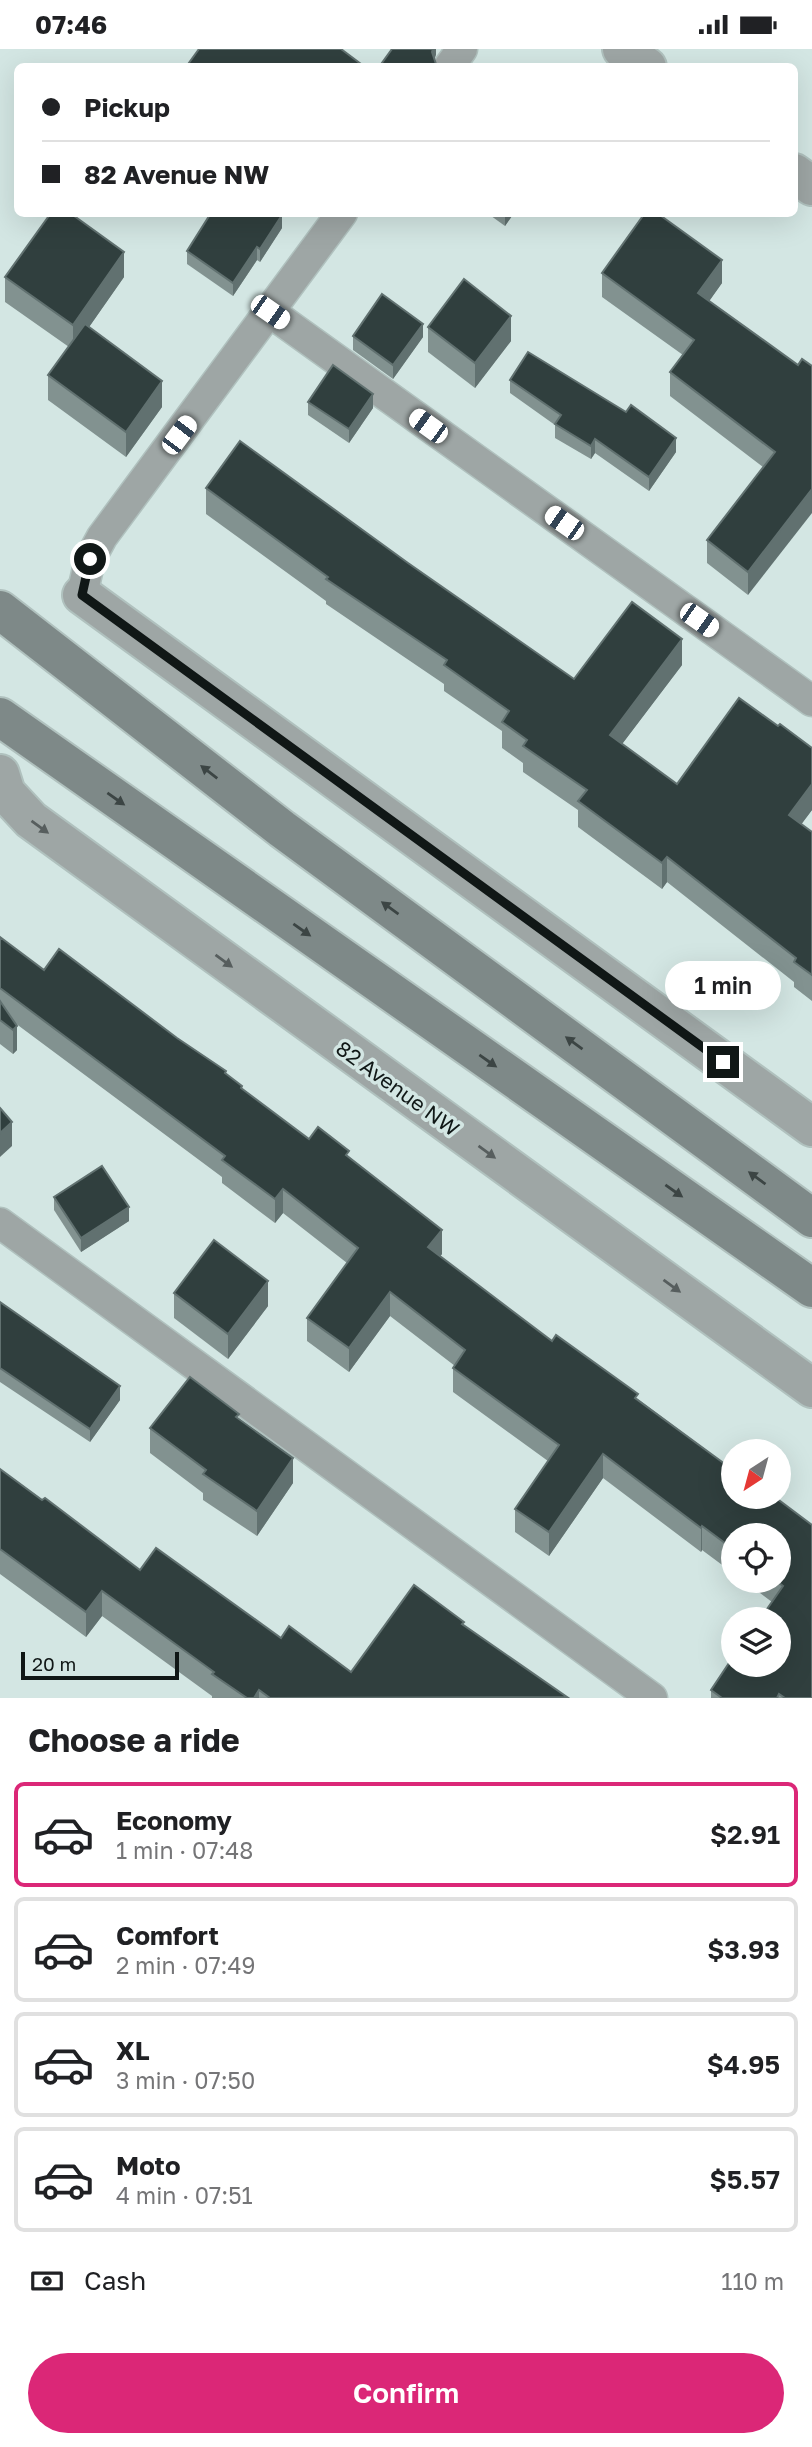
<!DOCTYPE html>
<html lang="en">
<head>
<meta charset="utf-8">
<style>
  body { margin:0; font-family:"Golos Text",sans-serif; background:#f2f2f2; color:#202124; height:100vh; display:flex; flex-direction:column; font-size:26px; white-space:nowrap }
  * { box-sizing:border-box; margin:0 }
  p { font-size:23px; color:#757577 }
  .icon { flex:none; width:38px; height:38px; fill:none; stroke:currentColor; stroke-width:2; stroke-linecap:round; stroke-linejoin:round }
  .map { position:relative; height:1649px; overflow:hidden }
  .drawer { display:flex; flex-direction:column; background:#fff; flex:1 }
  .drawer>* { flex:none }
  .guide { position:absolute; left:14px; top:14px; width:784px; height:154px; border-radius:10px; box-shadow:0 7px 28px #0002; display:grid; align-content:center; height:154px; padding:0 28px; background:#fff }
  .needle { width:46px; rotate:216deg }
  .fabs { position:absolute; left:721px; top:1390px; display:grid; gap:14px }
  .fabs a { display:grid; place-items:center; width:70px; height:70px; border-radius:50%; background:#fff; box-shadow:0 7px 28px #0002; font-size:35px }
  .scale { position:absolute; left:21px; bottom:18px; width:158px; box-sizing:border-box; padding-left:7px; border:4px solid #101716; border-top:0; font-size:19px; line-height:24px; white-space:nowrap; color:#101716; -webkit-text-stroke:5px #d3e6e3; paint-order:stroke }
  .end { position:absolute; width:32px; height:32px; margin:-16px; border:9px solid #101716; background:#fff; box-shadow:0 0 0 4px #fff }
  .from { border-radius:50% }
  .bubble { position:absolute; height:49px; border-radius:24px; background:#fff; box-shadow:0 7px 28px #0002; font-size:23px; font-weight:600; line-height:49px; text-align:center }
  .car { position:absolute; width:21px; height:42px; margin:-21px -10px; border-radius:9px; box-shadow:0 0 5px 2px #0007; background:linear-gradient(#fff 24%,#345 0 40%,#fff 0 76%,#345 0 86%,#fff 0) }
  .guide b { display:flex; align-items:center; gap:24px; height:66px; font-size:26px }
  .guide b+b { border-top:2px solid #e0e0e0 }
  .guide i { width:18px; height:18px; background:#202124 }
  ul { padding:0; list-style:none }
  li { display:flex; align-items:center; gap:21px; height:105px; margin:0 14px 10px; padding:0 14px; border:4px solid #e0e0e0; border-radius:10px }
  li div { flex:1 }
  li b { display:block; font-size:26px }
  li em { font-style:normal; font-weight:600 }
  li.active { border-color:#db2777 }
  li>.icon { width:63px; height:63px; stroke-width:1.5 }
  h2 { padding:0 28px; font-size:32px; line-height:84px }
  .pay { display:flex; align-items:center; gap:18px; height:77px; padding:0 28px; font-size:26px }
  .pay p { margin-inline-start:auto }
  .button { display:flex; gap:14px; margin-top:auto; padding:14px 28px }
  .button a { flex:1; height:80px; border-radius:42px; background:#db2777; color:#fff; font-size:28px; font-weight:600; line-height:80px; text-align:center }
  .status { display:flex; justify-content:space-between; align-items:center; height:49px; padding:0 35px; background:#fff; direction:ltr }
  .status svg { height:19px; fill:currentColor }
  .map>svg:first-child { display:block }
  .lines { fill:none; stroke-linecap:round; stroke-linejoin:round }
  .service-casing { stroke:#b0c1be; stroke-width:33 }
  .minor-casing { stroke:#b0c1be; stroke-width:42 }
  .secondary-casing { stroke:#b0c1be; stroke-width:42 }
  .service { stroke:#9ea6a5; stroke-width:30 }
  .minor { stroke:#9ea6a5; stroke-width:38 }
  .secondary { stroke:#7e8988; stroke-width:38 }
  .wall { fill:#829290 }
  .shaded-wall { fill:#617170 }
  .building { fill:#303f3e; stroke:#617170; stroke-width:2 }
  .oneway { fill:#3c4544 }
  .oneway2 { fill:#575e5e }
  .route { stroke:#101716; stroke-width:9 }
  .labels { text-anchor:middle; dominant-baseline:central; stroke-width:7; stroke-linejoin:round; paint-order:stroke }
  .street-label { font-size:21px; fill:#101716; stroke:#d3e6e3 }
</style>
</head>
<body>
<div class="status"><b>07:46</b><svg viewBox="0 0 49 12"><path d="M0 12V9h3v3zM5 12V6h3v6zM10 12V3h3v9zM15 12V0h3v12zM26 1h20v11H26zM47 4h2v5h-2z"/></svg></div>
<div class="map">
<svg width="812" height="1649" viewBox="0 0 812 1649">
  <rect width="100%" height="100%" fill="#d3e6e3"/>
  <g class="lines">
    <defs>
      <g id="service">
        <path d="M449,18L462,0"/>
        <path d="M270,263L812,652"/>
        <path d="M82,546L90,510L102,488L342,164"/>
        <path d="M0,1174L652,1649"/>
      </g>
      <g id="minor">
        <path d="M622,0L647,18"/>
        <path d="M794,124L812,137"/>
        <path d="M82,546L812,1078"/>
        <path d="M0,725L6,744L31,771L812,1339"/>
      </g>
      <g id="secondary">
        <path d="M0,561L282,780L812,1169"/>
        <path d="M0,668L812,1239"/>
      </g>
    </defs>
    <!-- service casing -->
    <use href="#service" class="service-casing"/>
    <!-- minor casing -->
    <use href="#minor" class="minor-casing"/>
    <!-- secondary casing -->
    <use href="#secondary" class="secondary-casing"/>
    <!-- service -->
    <use href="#service" class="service"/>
    <!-- minor -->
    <use href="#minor" class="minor"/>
    <!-- secondary -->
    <use href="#secondary" class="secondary"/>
  </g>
  <!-- wall -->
  <g class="wall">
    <path d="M487,164H514L505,177Z"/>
    <path d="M282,179L260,213L257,211L233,247L187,215V202Z"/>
    <path d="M602,224L722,234L709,252L798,316L748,546L707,514V491L763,418L670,347V323L683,306L602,248Z"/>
    <path d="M5,228H124L89,278L162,358L126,408L48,351V326L69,298L5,253Z"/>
    <path d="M428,278L511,292L475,339L428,303Z"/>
    <path d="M353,287L423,288L393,330L353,301Z"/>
    <path d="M510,331L676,403L649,442L595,404L591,410L555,389V376L510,344Z"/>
    <path d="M308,353L373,359L349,394L308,366Z"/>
    <path d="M206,439L408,514L574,630L682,616L622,695L677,735L812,761L801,775L812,783V952L794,938V933L667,833L662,840L578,778V761L523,723V714L502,699V682L444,642V635L326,555V552L206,465Z"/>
    <path d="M0,888L44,921L177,989L226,1024L242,1040L309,1090L349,1109L442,1205L440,1207L552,1292L638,1350L768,1447L812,1649H711V1641L772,1553L743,1531H779L733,1486V1524L702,1501L701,1503L603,1429L549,1507L515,1483V1460L548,1412L453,1343V1319L455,1317L390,1267L349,1323L307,1292V1269L347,1214L283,1164L275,1174L222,1134V1128L15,974L17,1001L13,1005L0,995Z"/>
    <path d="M54,1148L129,1172L81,1203L54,1161Z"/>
    <path d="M174,1244L268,1257L228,1310L174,1269Z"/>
    <path d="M0,1253L120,1351L90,1393L0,1333Z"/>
    <path d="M239,1370L293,1434L257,1487L203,1451V1444L150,1404V1379Z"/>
    <path d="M0,1420L140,1521L351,1623L464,1576L567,1649H212V1647L102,1567L86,1588L0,1525Z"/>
  </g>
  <!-- shaded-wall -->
  <g class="shaded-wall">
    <path d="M433,0H436V6L432,17V3Z"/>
    <path d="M505,164H514L505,177Z"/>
    <path d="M282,166V179L260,213V200Z"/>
    <path d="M257,198V211L233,247V234Z"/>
    <path d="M124,203V228L73,301V276Z"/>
    <path d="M722,211V234L698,268V244Z"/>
    <path d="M511,267V292L475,339V314Z"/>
    <path d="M423,275V288L393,330V316Z"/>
    <path d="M162,332V358L126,408V383Z"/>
    <path d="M373,345V359L349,394V380Z"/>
    <path d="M676,389V403L649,442V428Z"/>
    <path d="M595,390V404L591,410V397Z"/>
    <path d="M812,440V464L748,546V523Z"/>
    <path d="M682,590V616L610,711V686Z"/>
    <path d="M812,735V761L789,792V766Z"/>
    <path d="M667,808V833L662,840V814Z"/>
    <path d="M17,977V1001L13,1005V981Z"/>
    <path d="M12,1073V1097L0,1108V1084Z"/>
    <path d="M283,1140V1164L275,1174V1150Z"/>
    <path d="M129,1158V1172L81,1203V1189Z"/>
    <path d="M442,1181V1205L428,1222V1198Z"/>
    <path d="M268,1232V1257L228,1310V1285Z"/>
    <path d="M390,1243V1267L349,1323V1299Z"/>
    <path d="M120,1337V1351L90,1393V1380Z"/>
    <path d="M603,1405V1429L549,1507V1483Z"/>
    <path d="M293,1409V1434L257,1487V1462Z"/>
    <path d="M702,1477V1501L701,1503V1479Z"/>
    <path d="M102,1542V1567L86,1588V1563Z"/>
    <path d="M259,1641V1649H254Z"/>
  </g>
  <!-- building -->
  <g class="building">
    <path d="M199,0H341L365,18H186Z"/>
    <path d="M392,0H433L432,3L436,15L434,18H379Z"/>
    <path d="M51,164H70L124,203L73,276L5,228Z"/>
    <path d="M211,164H280L282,166L260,200L257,198L233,234L187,202Z"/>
    <path d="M645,164H657L722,211L698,244L798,316L802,310L812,317V440L748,523L707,491L775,403L670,323L694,291L602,224Z"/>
    <path d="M464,230L511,267L475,314L428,278Z"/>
    <path d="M382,245L423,275L393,316L353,287Z"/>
    <path d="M85,275L162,332L126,383L48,326Z"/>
    <path d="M528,303L626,363L631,356L676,389L649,428L595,390L591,397L555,375L561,366L510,331Z"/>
    <path d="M333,316L373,345L349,380L308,353Z"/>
    <path d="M240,392L408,514L574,630L632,553L682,590L610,686L677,735L739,649L778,677L780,675L812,699V735L789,766L812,783V926L794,913L796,909L667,808L662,814L578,752L587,741L523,697L527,691L502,673L509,662L444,616L447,611L326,530L328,528L206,439Z"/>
    <path d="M0,888L44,921L59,900L177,989L226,1022L225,1024L242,1037L241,1039L309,1090L318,1078L349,1102L346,1106L442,1181L428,1198L552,1292L556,1286L638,1345L635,1349L733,1421V1447H768L774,1452L776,1449L812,1476V1649H785L779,1645L777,1649H722L711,1641L733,1608V1615H779V1570H760L783,1537L775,1531H779V1486H733V1500L702,1477L701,1479L603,1405L549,1483L515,1460L559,1396L453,1319L465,1301L390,1243L349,1299L307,1269L358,1199L283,1140L275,1150L222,1111L225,1107L0,939Z"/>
    <path d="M0,952L17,977L13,981L0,971Z"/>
    <path d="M0,1059L12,1073L0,1084Z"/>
    <path d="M102,1117L129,1158L81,1189L54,1148Z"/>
    <path d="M214,1191L268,1232L228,1285L174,1244Z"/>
    <path d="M0,1253L120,1337L90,1380L0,1319Z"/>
    <path d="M190,1328L239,1365L236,1368L293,1409L257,1462L203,1425L206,1421L150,1379Z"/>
    <path d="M0,1420L42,1451L45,1449L140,1521L156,1499L281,1589L289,1577L351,1623L414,1536L464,1573L462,1575L567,1648L270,1649L259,1641L254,1649H247L212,1625L214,1623L102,1542L86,1563L0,1500Z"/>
  </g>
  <!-- one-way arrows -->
  <defs><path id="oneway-solid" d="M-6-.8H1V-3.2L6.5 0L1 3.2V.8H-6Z" transform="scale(1.75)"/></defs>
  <g class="oneway">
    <use href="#oneway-solid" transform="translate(209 723) rotate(-142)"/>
    <use href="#oneway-solid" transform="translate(116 750) rotate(35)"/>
    <use href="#oneway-solid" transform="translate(390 859) rotate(-144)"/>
    <use href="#oneway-solid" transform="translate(302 881) rotate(35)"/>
    <use href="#oneway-solid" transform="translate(574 994) rotate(-144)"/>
    <use href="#oneway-solid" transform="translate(488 1012) rotate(35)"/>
    <use href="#oneway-solid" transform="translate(757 1129) rotate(-144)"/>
    <use href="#oneway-solid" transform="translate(674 1142) rotate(35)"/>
  </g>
  <g class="oneway2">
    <use href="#oneway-solid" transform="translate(40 778) rotate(36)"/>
    <use href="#oneway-solid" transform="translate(224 912) rotate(36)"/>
    <use href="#oneway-solid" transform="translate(487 1103) rotate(36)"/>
    <use href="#oneway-solid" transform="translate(672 1237) rotate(36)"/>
  </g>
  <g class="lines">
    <!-- route -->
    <path class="route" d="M90,510L82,546L723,1013"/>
  </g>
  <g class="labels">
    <!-- street labels -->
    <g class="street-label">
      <text transform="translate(398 1039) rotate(36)">82 Avenue NW</text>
    </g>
  </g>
</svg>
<div class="fabs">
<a><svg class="needle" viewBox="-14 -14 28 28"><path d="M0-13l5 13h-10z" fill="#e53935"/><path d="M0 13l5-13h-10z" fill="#757577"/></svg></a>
<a><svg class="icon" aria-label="locate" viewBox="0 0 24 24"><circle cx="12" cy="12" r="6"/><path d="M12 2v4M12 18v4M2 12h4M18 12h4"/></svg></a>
<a><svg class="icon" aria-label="layers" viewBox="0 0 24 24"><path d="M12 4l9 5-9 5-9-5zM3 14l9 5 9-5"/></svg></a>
</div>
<div class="scale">20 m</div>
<i class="end from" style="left:90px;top:510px"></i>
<i class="end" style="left:723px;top:1013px"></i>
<div class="bubble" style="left:665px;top:912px;width:116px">1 min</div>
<i class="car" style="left:270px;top:263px;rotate:125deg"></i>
<i class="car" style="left:428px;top:377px;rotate:306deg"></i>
<i class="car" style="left:179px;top:386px;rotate:37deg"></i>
<i class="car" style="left:564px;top:474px;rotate:305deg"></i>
<i class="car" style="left:699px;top:571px;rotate:125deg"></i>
<div class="guide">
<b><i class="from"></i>Pickup</b>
<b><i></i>82 Avenue NW</b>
</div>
</div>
<section class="drawer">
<h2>Choose a ride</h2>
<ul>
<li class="active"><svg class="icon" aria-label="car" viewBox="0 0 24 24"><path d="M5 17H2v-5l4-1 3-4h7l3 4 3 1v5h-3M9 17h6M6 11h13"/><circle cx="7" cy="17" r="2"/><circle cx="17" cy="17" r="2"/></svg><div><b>Economy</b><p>1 min · 07:48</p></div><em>$2.91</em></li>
<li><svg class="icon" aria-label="car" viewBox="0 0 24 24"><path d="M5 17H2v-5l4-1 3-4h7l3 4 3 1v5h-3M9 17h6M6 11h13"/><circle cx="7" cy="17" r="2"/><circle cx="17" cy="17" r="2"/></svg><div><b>Comfort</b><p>2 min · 07:49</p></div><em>$3.93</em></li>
<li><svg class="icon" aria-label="car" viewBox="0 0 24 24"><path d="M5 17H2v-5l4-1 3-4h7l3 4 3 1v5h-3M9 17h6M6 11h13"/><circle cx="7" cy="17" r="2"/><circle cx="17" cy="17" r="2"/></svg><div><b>XL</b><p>3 min · 07:50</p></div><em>$4.95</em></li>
<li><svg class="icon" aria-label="car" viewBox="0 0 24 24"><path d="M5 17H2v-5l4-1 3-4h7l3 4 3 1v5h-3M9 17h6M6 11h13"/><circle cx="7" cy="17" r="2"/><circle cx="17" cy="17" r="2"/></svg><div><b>Moto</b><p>4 min · 07:51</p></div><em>$5.57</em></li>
</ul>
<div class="pay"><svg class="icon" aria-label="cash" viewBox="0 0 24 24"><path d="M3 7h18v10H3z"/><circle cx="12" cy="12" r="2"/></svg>Cash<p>110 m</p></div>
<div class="button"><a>Confirm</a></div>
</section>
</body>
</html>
